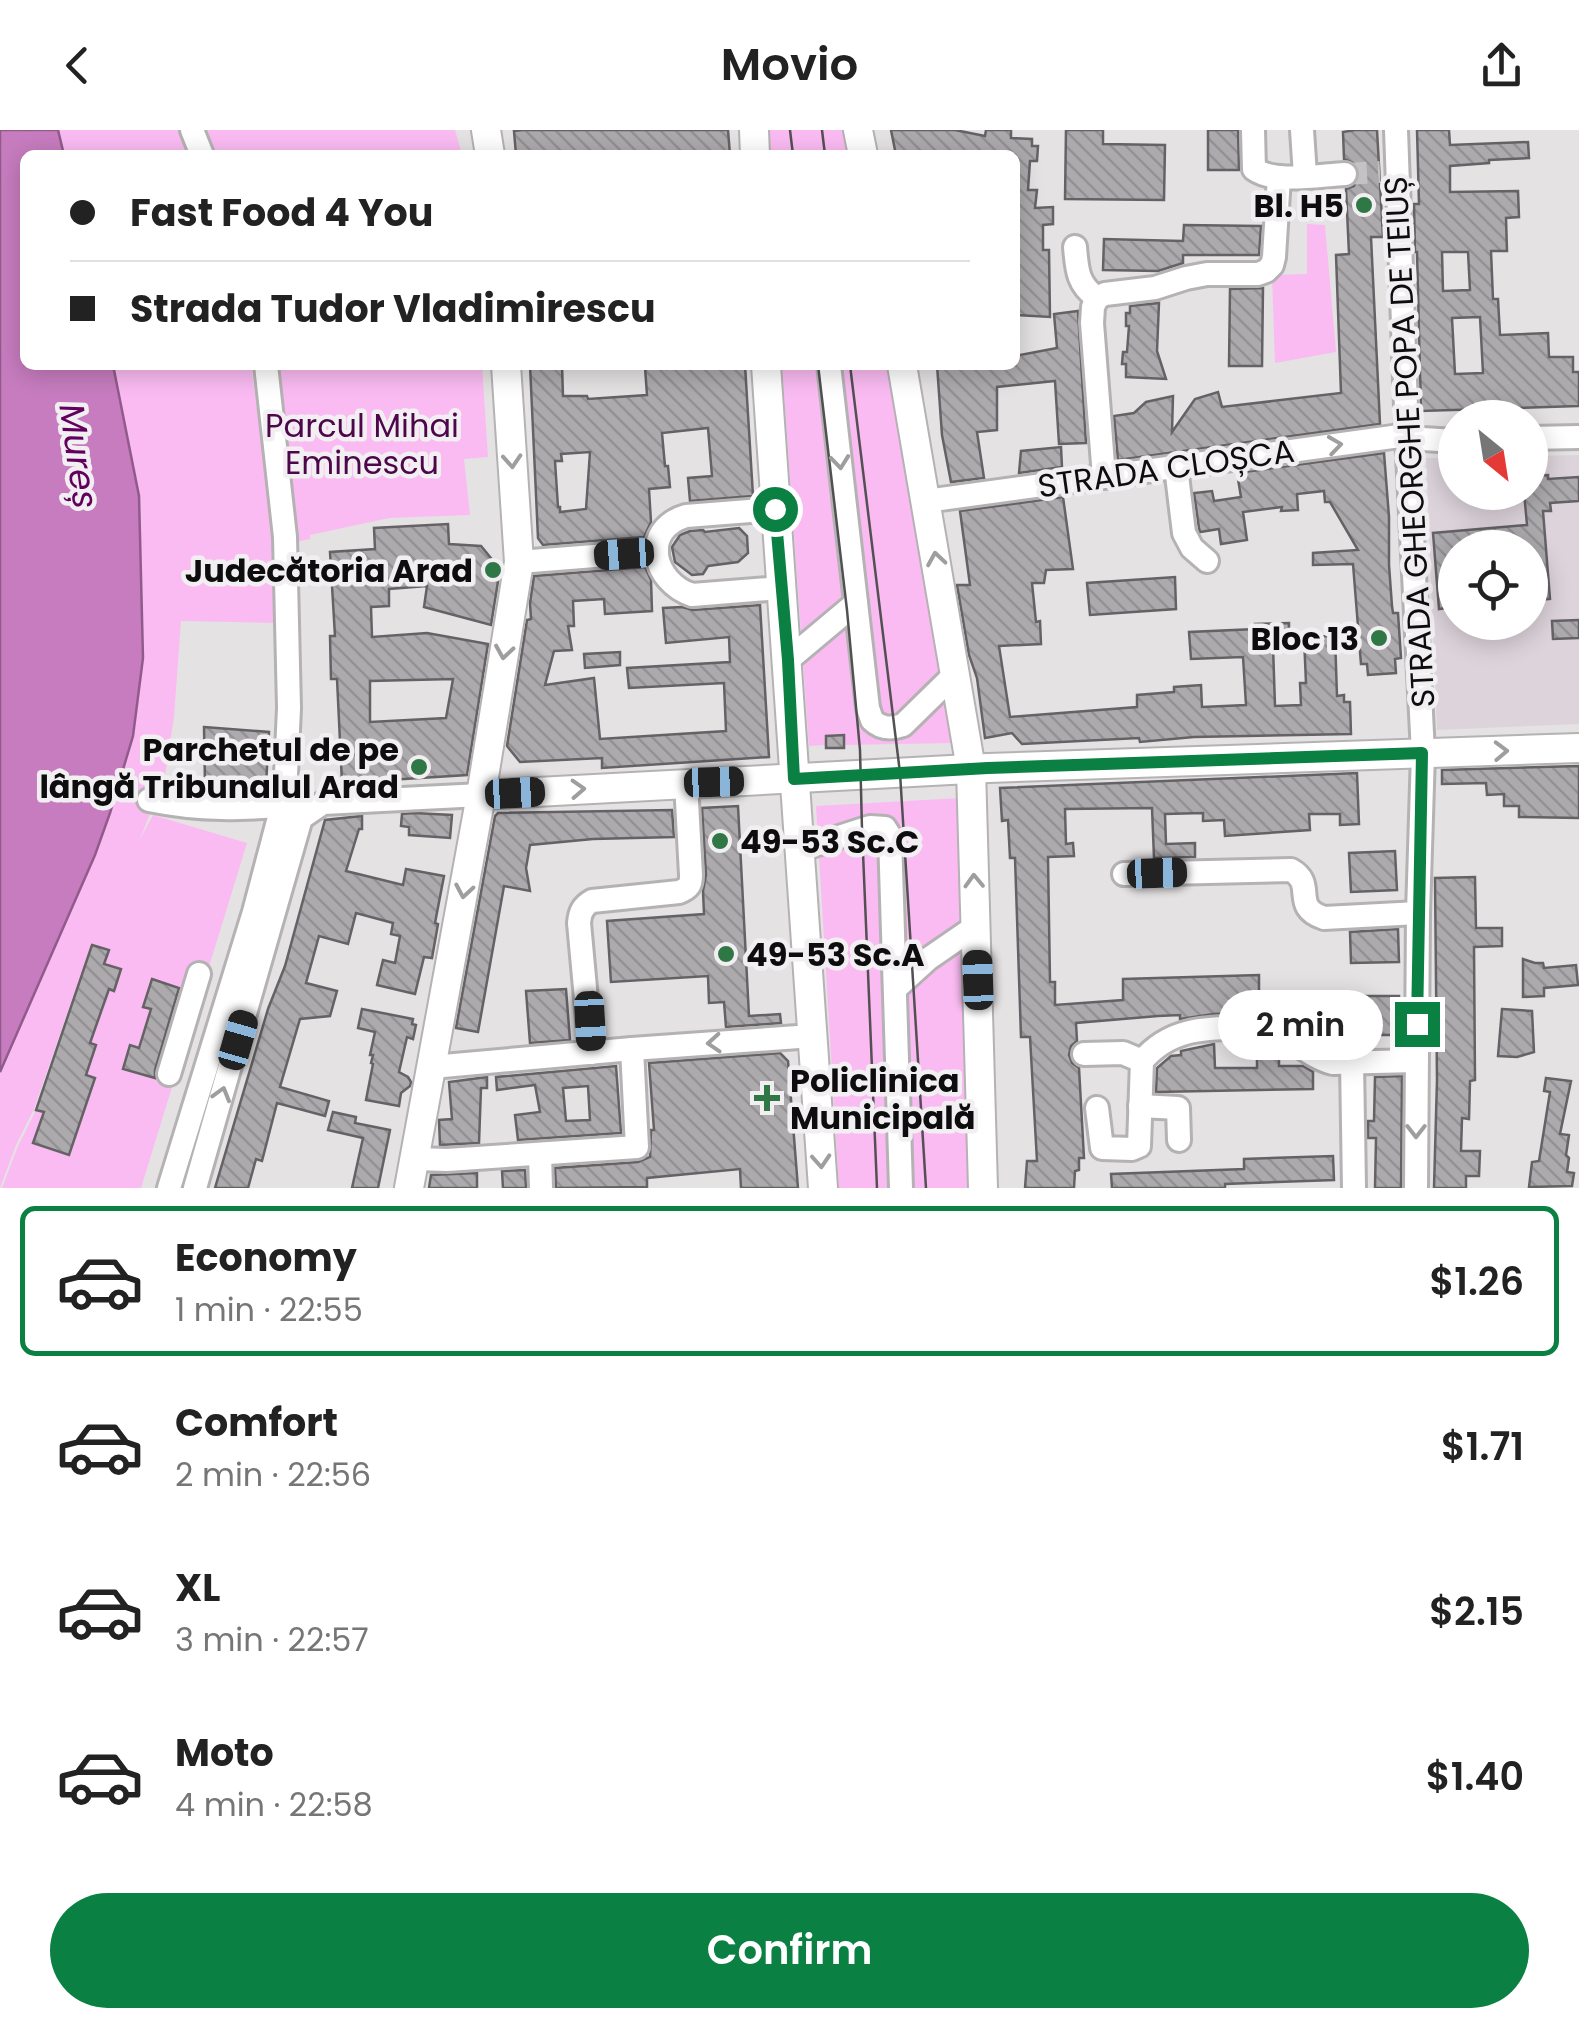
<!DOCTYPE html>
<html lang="en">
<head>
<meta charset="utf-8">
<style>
  body { margin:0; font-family:Poppins,sans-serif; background:#f6f6f6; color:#222; height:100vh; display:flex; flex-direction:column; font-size:38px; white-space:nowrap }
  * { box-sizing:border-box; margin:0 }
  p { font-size:32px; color:#767676 }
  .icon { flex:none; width:55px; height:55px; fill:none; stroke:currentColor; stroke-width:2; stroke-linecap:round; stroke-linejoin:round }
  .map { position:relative; height:1058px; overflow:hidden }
  .panel { display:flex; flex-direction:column; background:#fff; flex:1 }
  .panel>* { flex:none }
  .guide { position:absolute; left:20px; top:20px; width:1000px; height:220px; border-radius:15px; box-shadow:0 5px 25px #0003; display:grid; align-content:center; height:220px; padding:0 50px; background:#fff }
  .needle { width:65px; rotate:150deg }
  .controls { position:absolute; left:1438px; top:270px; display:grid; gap:20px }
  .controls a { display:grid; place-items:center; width:110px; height:110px; border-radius:50%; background:#fff; box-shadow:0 5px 25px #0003; font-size:50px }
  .end { position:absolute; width:45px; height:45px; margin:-22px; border:12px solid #0b8043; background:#fff; box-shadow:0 0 0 5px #fff }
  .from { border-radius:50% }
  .bubble { position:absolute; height:70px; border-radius:35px; background:#fff; box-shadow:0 5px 25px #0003; font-size:32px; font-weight:600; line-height:70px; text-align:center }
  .car { position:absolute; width:30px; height:60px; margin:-30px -15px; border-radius:12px; box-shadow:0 0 8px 2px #0007; background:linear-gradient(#222 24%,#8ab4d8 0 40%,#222 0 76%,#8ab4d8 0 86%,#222 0) }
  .guide b { display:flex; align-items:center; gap:35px; height:95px; font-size:38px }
  .guide b+b { border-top:2px solid #e0e0e0 }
  .guide i { width:25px; height:25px; background:#222 }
  ul { padding:18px 0 0; list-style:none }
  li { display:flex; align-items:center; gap:30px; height:150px; margin:0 20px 15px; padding:0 30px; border:5px solid transparent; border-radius:15px }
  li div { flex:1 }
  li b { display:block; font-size:38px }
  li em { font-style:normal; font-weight:600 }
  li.active { border-color:#0b8043 }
  li>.icon { width:90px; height:90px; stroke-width:1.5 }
  .action { display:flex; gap:20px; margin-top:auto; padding:20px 50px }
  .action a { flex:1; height:115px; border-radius:60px; background:#0b8043; color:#fff; font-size:40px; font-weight:600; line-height:115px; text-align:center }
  header { display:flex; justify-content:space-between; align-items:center; height:130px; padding:0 50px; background:#fff; font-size:45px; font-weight:600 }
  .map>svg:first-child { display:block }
  .built { fill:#ddd4db; fill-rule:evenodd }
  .green { fill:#fabbf2 }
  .water { fill:#c77cbf; stroke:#905b8a; stroke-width:2.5 }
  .building { fill:url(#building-back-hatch); stroke:#656265; stroke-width:2.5; fill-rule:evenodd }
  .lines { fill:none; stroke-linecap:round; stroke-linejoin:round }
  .minor-tunnel { stroke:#c5c2c4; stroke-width:22; stroke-dasharray:22 11; stroke-linecap:butt }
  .minor-casing { stroke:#b5b2b4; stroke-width:28 }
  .major-casing { stroke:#b5b2b4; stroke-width:32 }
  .minor { stroke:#fff; stroke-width:22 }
  .major { stroke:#fff; stroke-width:28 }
  .tram { stroke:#525052; stroke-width:2.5 }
  .oneway { stroke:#9f9e9f }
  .route { stroke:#0b8043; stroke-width:12 }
  .poi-dot { fill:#2f7846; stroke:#f2eff2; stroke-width:4 }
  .labels { text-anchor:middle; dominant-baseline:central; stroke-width:9; stroke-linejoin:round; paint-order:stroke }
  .poi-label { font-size:32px; font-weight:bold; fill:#0e0d0e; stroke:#f2eff2; text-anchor:end }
  .park-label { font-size:32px; fill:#4d0649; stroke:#f2eff2 }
  .street-label { font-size:32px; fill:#0e0d0e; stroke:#f2eff2 }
  .water-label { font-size:35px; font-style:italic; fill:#62005d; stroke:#f2eff2 }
</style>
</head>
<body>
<header><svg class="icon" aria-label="back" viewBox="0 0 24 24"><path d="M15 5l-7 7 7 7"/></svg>Movio<svg class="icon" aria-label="share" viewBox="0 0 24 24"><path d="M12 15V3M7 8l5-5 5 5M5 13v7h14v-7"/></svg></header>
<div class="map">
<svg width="1579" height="1058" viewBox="0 0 1579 1058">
  <defs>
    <pattern id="building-back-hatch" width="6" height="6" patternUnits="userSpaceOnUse" patternTransform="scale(2.5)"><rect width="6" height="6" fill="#adaaad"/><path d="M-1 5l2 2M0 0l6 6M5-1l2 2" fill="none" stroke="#949194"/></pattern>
  </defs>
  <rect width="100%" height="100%" fill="#e5e2e4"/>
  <!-- built -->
  <path class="built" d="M1579,325V594L1437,600L1426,328H1455V362H1530V326ZM1455,418H1530V492H1455Z"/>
  <!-- green -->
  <g class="green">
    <path d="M58,0H185L193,25H64Z"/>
    <path d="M201,0H455L462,25H210Z"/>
    <path d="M765,0H850L854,25H767Z"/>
    <path d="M1307,94L1325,95L1336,222L1275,233L1272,145L1307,144Z"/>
    <path d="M113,235H251L272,388L276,493L181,491L174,587L165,645L140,709L153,685L247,713L141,1058H2L18,1016L36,980L81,843L34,979L16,1015L0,1058V942L95,725L133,606L143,528L139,367Z"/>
    <path d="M272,235H482L488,327L464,329L470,385L389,388L310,405V409L296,412Z"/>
    <path d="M782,235H889L953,613L845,615L844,604L825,605V615L809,616Z"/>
    <path d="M960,668L974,1058H839L816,676Z"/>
  </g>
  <!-- water -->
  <path class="water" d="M0,0H58L64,25H25V235H113L139,366L143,528L133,606L110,683L95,725L0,942Z"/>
  <!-- building -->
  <g class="building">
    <path d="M523,0H728L730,25H698L697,22L666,25H516L514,1Z"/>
    <path d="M891,0H955L985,6L986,0H1011V8L1032,9V16H1038L1037,31H1030L1028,60H1037L1035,78L1053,77V94L1043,95V120H1049L1050,187L1015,185V25H950L937,22L936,25H896Z"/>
    <path d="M1066,0H1103V14L1165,15L1164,70L1065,69Z"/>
    <path d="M1208,0H1238L1239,40H1208Z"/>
    <path d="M1355,0H1377L1383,107H1371L1380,294L1118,330L1114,286L1134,283L1146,272L1173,266L1172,302L1195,269L1218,262L1222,277L1341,263L1336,125L1349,124L1346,59L1354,56L1360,44L1357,35L1344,29L1343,2Z"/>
    <path d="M1417,0H1449L1450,15L1528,12L1529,28L1489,30V33L1450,36V62L1518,61L1519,87L1506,88L1507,121H1491L1493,169H1498L1500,205L1548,203L1549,227H1573V242H1579V276L1421,281L1417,122H1415L1414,74H1419ZM1442,122H1468L1470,160L1443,161ZM1480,187L1483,243L1455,244L1452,188Z"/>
    <path d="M1184,95L1261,96L1259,125H1183V133L1158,141L1103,140L1104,109L1183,111Z"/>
    <path d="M1263,158L1262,236H1229L1230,159Z"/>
    <path d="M1159,173L1157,221L1166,249L1126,247V234H1122L1123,222H1127L1129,196H1126V183H1130V176Z"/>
    <path d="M1078,181L1086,313L1059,314L1055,251L997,257V300L977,302L984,348L951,352L942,305L937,235H1015V226L1057,218L1054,184Z"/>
    <path d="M530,235H562L563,266H587L588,269L647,265L645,237L661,235L666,239L707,235H745L753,366L690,371L688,348L712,346L708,298L662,303L665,336H668L670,357L649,359L651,392L644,407L543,415L538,408ZM590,322L586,379L560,382V377H558L555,331H562L561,324Z"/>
    <path d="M1061,317L1062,337L1019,343L1021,321Z"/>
    <path d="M1384,323L1389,387V435L1392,476L1393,483H1398L1401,528L1395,529L1396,543L1368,545L1367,534H1361L1353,434L1313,435V423L1358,420L1330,372H1325L1324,361L1297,364L1298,380L1281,381L1282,377L1243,382L1247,410L1221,414L1219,399L1200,402L1199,398L1194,363L1212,361L1214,371L1241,367L1237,343Z"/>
    <path d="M1548,345V349L1579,347V371L1550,373L1551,381H1543L1550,469L1530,471V418H1455V477L1439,479L1433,403L1527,395L1524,362H1530V346Z"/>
    <path d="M1063,367L1073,439L1046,440L1044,453H1032L1036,492L1040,491L1041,514L999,516L1010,587L1137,577V565L1174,562V557L1201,555L1202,577L1246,575L1243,527L1191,529L1189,502L1256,499L1255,494L1289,493V516H1273L1275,576L1301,575L1300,553H1306L1304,507L1335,506L1337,566L1344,565V572H1350L1351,604L1194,607L1140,612L1139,608L1022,614L1012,603L985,608L977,548L969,525L957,455H970L960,381Z"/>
    <path d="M448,394L449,414L481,416L500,439L491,495L424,477L427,456L389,459V476L371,477L372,507L427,503L488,514L467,645L342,653L337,549H331L330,506H335L330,422L375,419L374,398ZM453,549L446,588L370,592V551Z"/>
    <path d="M739,398L747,406L748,423L738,432L708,436L703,444L692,445L675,432L672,417L680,405L690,401L703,400L705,402Z"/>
    <path d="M645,437L651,450L652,481L605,484L604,469L573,471L574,496H568L572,520L554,521L545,555L594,548L600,609L726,601L724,553L629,558L627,538L730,532L729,507L666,513L663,478L682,477L693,480L760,475L769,627L602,638V628L520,632L507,616L527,490L531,489L530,473L534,446Z"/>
    <path d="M1175,447L1176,479L1090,485L1087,453Z"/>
    <path d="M1579,490V508L1553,509L1552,491Z"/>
    <path d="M620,522V535L585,538L584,524Z"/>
    <path d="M204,597L269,602L266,655H205Z"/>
    <path d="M844,605V618H826V606Z"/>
    <path d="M1579,636V688L1519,687V676H1504V664L1487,665L1486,653L1442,654V640Z"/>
    <path d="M1357,643L1359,694L1340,695V684H1309L1310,700L1225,706L1224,690L1203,691V683L1165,684L1166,714L1195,713V727L1154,728L1152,678L1065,679L1066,714L1073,713L1074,726L1048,727L1050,852H1055V875L1123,870V849L1259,845V882L1214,884L1180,889V885L1158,886L1076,893L1077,911L1071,916L1069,925L1072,933L1079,938L1084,1028H1079V1040L1075,1041L1074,1058H1025L1027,1031H1037L1030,907H1021L1015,728H1010L1008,690L1002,691L1000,658Z"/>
    <path d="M738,676L749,886L780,884L781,893L726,897L724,872L709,873L708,846L611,852L607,791L704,784L703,761L706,745L702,678Z"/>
    <path d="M672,680L674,707L593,709L530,715L526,738L530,761L504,756L478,902L456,898L495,686L498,683Z"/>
    <path d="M414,683L452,685L450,708L409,705V697L401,696L402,684Z"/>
    <path d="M362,686V699H359L346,741L403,755L406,739L444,746L435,793L438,794L432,828L424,827L415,864L377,855L383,830L395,833L400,806L391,804L393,793L356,783L348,814L319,806L306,853L337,861L330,886L300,889L280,957L329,971L325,986L277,973L262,1031L256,1029L248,1058H215L268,879L285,836L325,690Z"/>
    <path d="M1395,721L1397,760L1351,762L1349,723Z"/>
    <path d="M1475,747L1476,798H1502V816L1474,817L1475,950L1470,951L1469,989L1462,988L1461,1021H1480L1479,1046H1466V1058H1434L1437,950L1435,748Z"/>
    <path d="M1398,799L1399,832L1351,833L1350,802Z"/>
    <path d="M92,815L109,820L104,834L121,839L114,861L109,859L90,913L96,915L86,945L95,948L69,1025L33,1013L44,982L36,980Z"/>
    <path d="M1523,829L1535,833H1543L1544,838L1576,835L1578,855L1544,858V866L1523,867Z"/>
    <path d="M152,849L179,858L155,940V948L123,939L130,915L139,918L151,879L143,877Z"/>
    <path d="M566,859L570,910L530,913L526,861Z"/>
    <rect x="1351" y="866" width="48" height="39"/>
    <path d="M362,879L413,889L412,894L416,895L413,909L407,907L399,942L408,947L411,952L410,956L401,963L399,976L366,970L373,934L371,933L373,925H370L375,902L358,898Z"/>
    <path d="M1502,879L1532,881L1534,922L1517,927L1498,926Z"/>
    <path d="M1257,912H1263L1279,920V936H1303L1313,942V959L1156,962L1157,938L1171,926L1181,925V921L1214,914L1215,938H1257Z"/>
    <path d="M780,923L788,931L798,1058H741L740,1039L647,1048V1057L556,1058L555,1038L638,1032L650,1027L651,1000H654L649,933Z"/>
    <path d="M616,936L621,1003L518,1010L515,985L540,982L535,955L497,960L496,947ZM588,956L590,990L566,991L563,958Z"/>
    <path d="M1402,946L1401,1058H1375L1376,1008H1368V991H1374L1375,947Z"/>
    <path d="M487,947V958H481L479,1013L440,1015L439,990L452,989L449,952Z"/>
    <path d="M1546,948L1571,951L1560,1004L1569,1005L1566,1025L1569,1028L1567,1042L1574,1043L1572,1056L1529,1057L1532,1032L1539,1031L1550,962L1544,961Z"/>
    <path d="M333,982L356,987L355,993L390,1000L378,1058H352L363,1008L328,1000Z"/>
    <path d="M1333,1026L1334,1050L1225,1054V1058H1112L1111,1044L1244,1039V1029Z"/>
    <path d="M525,1040L526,1058H503L502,1041Z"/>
    <path d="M477,1043V1058H429L431,1045Z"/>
  </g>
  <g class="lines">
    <!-- minor-tunnel -->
    <path class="minor-tunnel" d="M1345,44L1380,42"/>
    <defs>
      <g id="minor">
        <path d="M192,0L202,25"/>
        <path d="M1253,0L1254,39C1275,54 1320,45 1345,44"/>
        <path d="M1302,0L1305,46"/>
        <path d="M1396,0L1407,305L1423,623L1418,783L1416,1058"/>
        <path d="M1075,117C1077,139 1077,154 1097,168"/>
        <path d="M1097,168L1105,164L1155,158L1186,148L1207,144H1258L1266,141L1272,135L1274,127L1279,47"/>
        <path d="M1097,168L1093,177L1092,193L1104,347"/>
        <path d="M829,235L868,578L872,590C881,599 891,599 903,595L955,544"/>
        <path d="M1530,308L1579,307"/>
        <path d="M1176,337L1184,403L1192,418L1207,431"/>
        <path d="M926,371L1407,305L1423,309L1455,311"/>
        <path d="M775,379L686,386C640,400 653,452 692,465L781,458"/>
        <path d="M519,432L657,421"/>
        <path d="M788,530L856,473"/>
        <path d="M149,670C203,681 240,679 295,675"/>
        <path d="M799,720L870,697L885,698L890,706L901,1058"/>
        <path d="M1124,744L1291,740C1317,754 1290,777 1324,788L1418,783"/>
        <path d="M896,858L928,829L976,796"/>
        <path d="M591,923L579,793C580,782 583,776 592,771L679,762C689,758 691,755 691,745L686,653"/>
        <path d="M1084,924L1123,923L1142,931"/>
        <path d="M1352,932L1354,1058"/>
        <path d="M432,937L632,919L812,906"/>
        <path d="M169,944L199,844"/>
        <path d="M1140,976L1178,978L1179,1010"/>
        <path d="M1097,978L1102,1018L1132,1019L1139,1016L1142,931C1176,891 1219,900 1266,897C1291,905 1308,927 1333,933L1416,931"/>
        <path d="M540,1025L541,1058"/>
        <path d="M415,1029L447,1030L637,1017L632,919"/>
        <path d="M169,1058L254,782L282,676L286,644L289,578L285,407L266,235"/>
        <path d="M195,1058L301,688L323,673L481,665"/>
      </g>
      <g id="major">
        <path d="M486,0L490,25"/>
        <path d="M754,0L755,25"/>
        <path d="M858,0L863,25"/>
        <path d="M766,235L823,1058"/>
        <path d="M902,235L971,639L983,1058"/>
        <path d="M481,665L988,638L1579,618"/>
        <path d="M409,1058L481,665L519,432L506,235"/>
      </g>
    </defs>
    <!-- minor casing -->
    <use href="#minor" class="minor-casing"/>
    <!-- major casing -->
    <use href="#major" class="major-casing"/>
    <!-- minor -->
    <use href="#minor" class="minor"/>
    <!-- major -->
    <use href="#major" class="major"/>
    <!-- tram -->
    <g class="tram">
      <path d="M790,0L793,25"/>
      <path d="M822,0L825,25"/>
      <path d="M818,235L847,480L860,620L862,699L877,1058"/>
      <path d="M850,235L900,643L926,1058"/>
    </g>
  </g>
  <!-- one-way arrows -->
  <defs><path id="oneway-chevron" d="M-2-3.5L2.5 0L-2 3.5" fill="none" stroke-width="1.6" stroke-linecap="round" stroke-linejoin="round" transform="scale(2.5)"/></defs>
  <g class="oneway">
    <use href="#oneway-chevron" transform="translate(1335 315) rotate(-8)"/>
    <use href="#oneway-chevron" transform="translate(512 331) rotate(86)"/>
    <use href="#oneway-chevron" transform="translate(840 332) rotate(84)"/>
    <use href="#oneway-chevron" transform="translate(936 429) rotate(-99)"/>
    <use href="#oneway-chevron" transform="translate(504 522) rotate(99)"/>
    <use href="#oneway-chevron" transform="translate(1501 621) rotate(-2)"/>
    <use href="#oneway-chevron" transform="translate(578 659) rotate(-3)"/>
    <use href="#oneway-chevron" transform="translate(974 751) rotate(-92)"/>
    <use href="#oneway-chevron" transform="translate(464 761) rotate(100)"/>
    <use href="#oneway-chevron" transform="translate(714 913) rotate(176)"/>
    <use href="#oneway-chevron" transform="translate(222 964) rotate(-74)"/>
    <use href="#oneway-chevron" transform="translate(1416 1001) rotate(90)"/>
    <use href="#oneway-chevron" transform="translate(821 1031) rotate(86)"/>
  </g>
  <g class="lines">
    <!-- route -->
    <path class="route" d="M775,379L788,530L794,649L988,638L1422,623L1417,894"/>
  </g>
  <!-- markers -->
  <g class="poi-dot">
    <circle cx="1364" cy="75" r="10"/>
    <circle cx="493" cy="440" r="10"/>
    <circle cx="1379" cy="508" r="10"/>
    <circle cx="419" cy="637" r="10"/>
    <circle cx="720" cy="711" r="10"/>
    <circle cx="726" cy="824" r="10"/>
    <path d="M762 953h10v10h10v10h-10v10h-10v-10h-10v-10h10z"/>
  </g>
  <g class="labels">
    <!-- poi labels -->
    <g class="poi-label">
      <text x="1344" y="75">Bl. H5</text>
      <text x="473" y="440">Judecătoria Arad</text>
      <text x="1359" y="508">Bloc 13</text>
      <text x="399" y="619">Parchetul de pe<tspan x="399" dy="37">lângă Tribunalul Arad</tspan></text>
      <text x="740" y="711" text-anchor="start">49-53 Sc.C</text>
      <text x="746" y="824" text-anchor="start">49-53 Sc.A</text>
      <text x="790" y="950" text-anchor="start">Policlinica<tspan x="790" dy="37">Municipală</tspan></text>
    </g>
    <!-- park labels -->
    <g class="park-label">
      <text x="362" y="295">Parcul Mihai<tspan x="362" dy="37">Eminescu</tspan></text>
    </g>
    <!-- street labels -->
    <g class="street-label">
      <text transform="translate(1409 312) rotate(-93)">STRADA GHEORGHE POPA DE TEIUȘ</text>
      <text transform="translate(1166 338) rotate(-8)">STRADA CLOȘCA</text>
    </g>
    <!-- water labels -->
    <g class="water-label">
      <text transform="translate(79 326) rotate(82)">Mureș</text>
    </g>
  </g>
</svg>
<div class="controls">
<a><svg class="needle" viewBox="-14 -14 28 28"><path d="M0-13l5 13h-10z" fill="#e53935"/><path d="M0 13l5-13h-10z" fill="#767676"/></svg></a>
<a><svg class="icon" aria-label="locate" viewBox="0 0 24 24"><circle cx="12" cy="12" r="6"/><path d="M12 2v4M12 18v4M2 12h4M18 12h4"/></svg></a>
</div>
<i class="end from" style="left:775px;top:379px"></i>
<i class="end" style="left:1417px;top:894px"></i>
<div class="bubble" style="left:1218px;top:860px;width:165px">2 min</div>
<i class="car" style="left:624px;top:424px;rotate:266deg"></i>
<i class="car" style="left:714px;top:652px;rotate:88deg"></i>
<i class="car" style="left:515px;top:663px;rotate:87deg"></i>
<i class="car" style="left:1157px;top:743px;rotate:88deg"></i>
<i class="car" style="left:978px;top:850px;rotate:358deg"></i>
<i class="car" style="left:590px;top:891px;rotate:177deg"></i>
<i class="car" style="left:238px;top:910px;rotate:16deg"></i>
<div class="guide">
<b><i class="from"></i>Fast Food 4 You</b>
<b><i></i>Strada Tudor Vladimirescu</b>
</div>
</div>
<section class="panel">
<ul>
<li class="active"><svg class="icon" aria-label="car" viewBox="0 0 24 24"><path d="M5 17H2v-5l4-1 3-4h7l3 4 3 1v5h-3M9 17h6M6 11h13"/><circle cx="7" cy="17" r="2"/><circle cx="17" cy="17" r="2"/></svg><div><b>Economy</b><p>1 min · 22:55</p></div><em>$1.26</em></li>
<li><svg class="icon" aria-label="car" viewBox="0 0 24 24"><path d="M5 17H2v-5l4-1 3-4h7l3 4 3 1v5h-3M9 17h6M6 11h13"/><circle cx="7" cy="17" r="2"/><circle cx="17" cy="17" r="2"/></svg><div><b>Comfort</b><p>2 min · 22:56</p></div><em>$1.71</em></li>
<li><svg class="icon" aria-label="car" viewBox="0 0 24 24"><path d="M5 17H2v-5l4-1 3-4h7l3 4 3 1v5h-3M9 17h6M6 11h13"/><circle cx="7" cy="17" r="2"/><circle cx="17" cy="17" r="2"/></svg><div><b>XL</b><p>3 min · 22:57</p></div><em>$2.15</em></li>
<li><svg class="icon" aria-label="car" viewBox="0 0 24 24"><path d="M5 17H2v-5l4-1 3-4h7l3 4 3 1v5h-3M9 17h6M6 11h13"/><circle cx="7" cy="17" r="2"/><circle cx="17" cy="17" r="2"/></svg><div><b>Moto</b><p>4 min · 22:58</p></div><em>$1.40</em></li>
</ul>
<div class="action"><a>Confirm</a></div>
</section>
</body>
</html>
